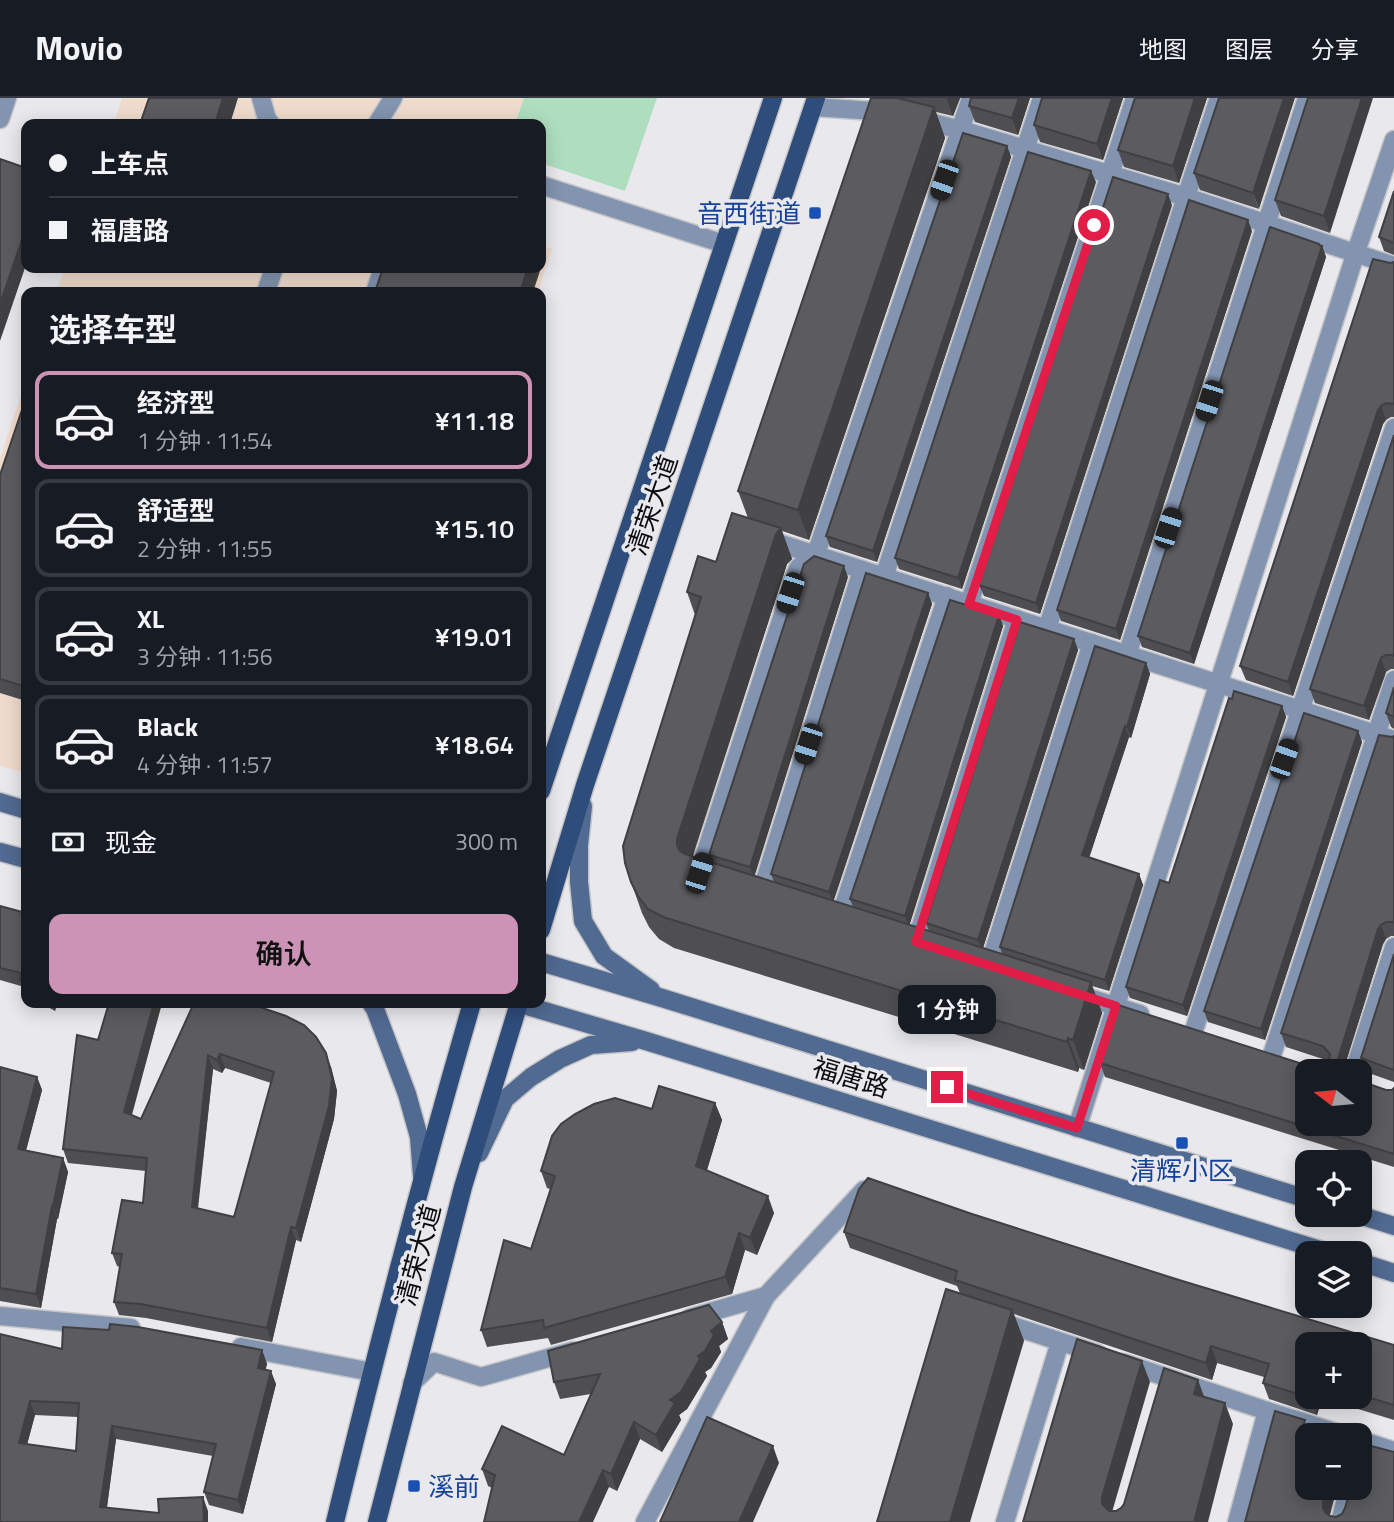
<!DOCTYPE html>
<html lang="zh">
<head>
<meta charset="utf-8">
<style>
  body { margin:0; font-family:"Titillium Web","Noto Sans SC",sans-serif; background:#242831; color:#f1f3f6; height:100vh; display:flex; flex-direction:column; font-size:26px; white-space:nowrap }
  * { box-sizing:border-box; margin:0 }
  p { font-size:23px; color:#9ea1a6 }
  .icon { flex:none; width:38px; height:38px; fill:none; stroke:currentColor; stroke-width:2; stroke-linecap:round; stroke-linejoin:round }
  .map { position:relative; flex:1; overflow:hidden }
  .sheet { position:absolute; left:21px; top:189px; width:525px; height:721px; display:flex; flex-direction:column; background:#171b24; border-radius:14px; box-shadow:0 4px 18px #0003 }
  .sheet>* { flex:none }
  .banner { position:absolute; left:21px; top:21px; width:525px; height:154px; border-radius:14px; box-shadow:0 4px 18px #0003; display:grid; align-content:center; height:154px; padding:0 28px; background:#171b24 }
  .needle { width:46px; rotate:286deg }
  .buttons { position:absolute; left:1295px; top:961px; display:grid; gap:14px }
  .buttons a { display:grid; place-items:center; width:77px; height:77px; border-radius:14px; background:#171b24; box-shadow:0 4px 18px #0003; font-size:35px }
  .end { position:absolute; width:32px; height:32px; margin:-16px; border:9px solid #e11d48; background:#fff; box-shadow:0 0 0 4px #fff }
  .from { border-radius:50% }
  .bubble { position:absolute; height:49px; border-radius:14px; background:#171b24; box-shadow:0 4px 18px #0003; font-size:23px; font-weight:600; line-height:49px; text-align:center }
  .car { position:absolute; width:21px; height:42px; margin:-21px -10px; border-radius:9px; box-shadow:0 0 5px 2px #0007; background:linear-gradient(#222 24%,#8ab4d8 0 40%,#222 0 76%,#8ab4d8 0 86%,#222 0) }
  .banner b { display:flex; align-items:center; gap:24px; height:66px; font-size:26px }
  .banner b+b { border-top:2px solid #363941 }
  .banner i { width:18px; height:18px; background:#f1f3f6 }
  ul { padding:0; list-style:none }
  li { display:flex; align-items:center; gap:21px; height:98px; margin:0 14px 10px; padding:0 14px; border:4px solid #363941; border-radius:14px }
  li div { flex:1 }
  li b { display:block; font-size:26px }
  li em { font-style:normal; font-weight:600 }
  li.current { border-color:#cd93b7 }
  li>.icon { width:63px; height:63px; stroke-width:1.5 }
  h2 { padding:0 28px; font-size:32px; line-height:84px }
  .pay { display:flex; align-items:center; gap:18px; height:77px; padding:0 28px; font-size:26px }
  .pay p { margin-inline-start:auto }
  .action { display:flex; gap:14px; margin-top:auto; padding:14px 28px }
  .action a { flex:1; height:80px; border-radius:14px; background:#cd93b7; color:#111; font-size:28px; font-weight:600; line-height:80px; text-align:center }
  header { display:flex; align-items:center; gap:42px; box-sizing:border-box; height:98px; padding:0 35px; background:#171b24; border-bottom:2px solid #363941 }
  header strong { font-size:33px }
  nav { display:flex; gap:38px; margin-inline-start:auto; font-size:24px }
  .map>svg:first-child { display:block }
  .commercial { fill:#efdbcc }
  .green { fill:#afdebf }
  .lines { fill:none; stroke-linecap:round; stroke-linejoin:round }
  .street-casing { stroke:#c5c5c8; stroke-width:21 }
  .secondary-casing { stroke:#c5c5c8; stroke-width:21 }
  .primary-casing { stroke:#c5c5c8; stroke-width:21 }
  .street { stroke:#8294af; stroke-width:18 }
  .secondary { stroke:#516a91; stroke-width:18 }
  .primary { stroke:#2e4d7b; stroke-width:18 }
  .wall { fill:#4f4e52; fill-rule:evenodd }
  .shaded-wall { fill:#404042 }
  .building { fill:#5c5b5f; stroke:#404042; stroke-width:2; fill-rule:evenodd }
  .route { stroke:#e11d48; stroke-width:9 }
  .transit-dot { fill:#1a4fb4; stroke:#e9e8ec; stroke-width:2.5 }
  .labels { text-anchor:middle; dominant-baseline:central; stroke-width:7; stroke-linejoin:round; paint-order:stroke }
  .transit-label { font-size:26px; fill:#164399; stroke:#e9e8ec; text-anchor:end }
  .street-label { font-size:26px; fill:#0b0b0c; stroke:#e9e8ec }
</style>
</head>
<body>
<header>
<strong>Movio</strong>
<nav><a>地图</a><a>图层</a><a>分享</a></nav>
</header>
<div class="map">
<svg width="1394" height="1424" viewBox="0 0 1394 1424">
  <rect width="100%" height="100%" fill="#e9e8ec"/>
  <!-- commercial -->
  <g class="commercial">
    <path d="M122,0H524L515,26H114Z"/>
    <path d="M541,147L552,151L538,194H56L65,170H541Z"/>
    <path d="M26,283V675L0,668V360Z"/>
  </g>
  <!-- green -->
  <path class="green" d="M524,0H657L625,93L541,65V26H515Z"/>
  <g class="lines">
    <defs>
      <g id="street">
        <path d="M261,0L267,21L271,26"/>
        <path d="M813,9L890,14"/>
        <path d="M0,21L7,0"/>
        <path d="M917,21L961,32L1186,99L1394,168"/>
        <path d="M377,26L393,0"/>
        <path d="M541,87L724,146"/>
        <path d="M266,194L274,170"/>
        <path d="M375,194L383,170"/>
        <path d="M763,440L1394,642"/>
        <path d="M884,479L1042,0"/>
        <path d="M969,506L1135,0"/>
        <path d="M1047,531L1186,99L1219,0"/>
        <path d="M1127,557L1307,0"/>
        <path d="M707,778L699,775L798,470L816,456L971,0"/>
        <path d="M761,795L862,472"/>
        <path d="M840,819L947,498"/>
        <path d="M916,844L1017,521"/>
        <path d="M989,868L1092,545"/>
        <path d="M1077,896L1140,916"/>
        <path d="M1194,932L1394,330"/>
        <path d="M1272,957L1394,582"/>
        <path d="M1354,973L1394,849"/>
        <path d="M1077,1030L1356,154L1394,42"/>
        <path d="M0,1218L131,1230"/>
        <path d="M690,1220L766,1198"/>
        <path d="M998,1223L1098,1256"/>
        <path d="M241,1249L372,1274"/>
        <path d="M1124,1265L1267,1313L1344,1337"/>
        <path d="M412,1285L434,1264L481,1279L573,1253"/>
        <path d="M1360,1342L1394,1353"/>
        <path d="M645,1424L766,1198L864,1092"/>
        <path d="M1005,1424L1060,1244"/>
        <path d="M1237,1424L1267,1313"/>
        <path d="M1340,1424L1349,1390"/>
      </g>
      <g id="secondary">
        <path d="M0,704L26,712"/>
        <path d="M583,708L579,747V784L583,823L604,858L651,892"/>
        <path d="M0,754L26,761"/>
        <path d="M541,864L662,900L1307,1101"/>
        <path d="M371,905L375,911L407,996L419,1039L422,1078"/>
        <path d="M517,905L646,943L1330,1155"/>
        <path d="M479,1055L505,1001L531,979L560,961L591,947L632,944"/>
        <path d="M1356,1116L1394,1128"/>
        <path d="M1360,1164L1394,1175"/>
      </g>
      <g id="primary">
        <path d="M541,693L773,0"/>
        <path d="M541,832L585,687L816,0"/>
        <path d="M335,1424C377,1250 422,1077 472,905"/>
        <path d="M377,1424L463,1089L519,905"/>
      </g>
    </defs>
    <!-- street casing -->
    <use href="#street" class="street-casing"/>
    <!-- secondary casing -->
    <use href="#secondary" class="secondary-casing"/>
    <!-- primary casing -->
    <use href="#primary" class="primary-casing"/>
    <!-- street -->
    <use href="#street" class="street"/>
    <!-- secondary -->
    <use href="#secondary" class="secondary"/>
    <!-- primary -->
    <use href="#primary" class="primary"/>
  </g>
  <!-- wall -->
  <g class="wall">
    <path d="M871,0H960L953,18L936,14L945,40L809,442L782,433L792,461L787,466L693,758L712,764L709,757L848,479L754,778L774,784L771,776L928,495L932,506L833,803L853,809L850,801L999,517L1003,528L909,827L929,833L926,825L1074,541L1078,552L983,850L1002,856L1000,849L1146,565L1150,576L1131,640L1129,639L1089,760L1139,776L1143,787L1109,893L1092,888L1102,915L1084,972L1079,970L1078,974L674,850L659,841L649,829L642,815L631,784L695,517L687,494L716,464L748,420L738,393Z"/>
    <path d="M971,0H1030L1018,37L975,24L969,8Z"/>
    <path d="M1042,0H1123L1103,62L1040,44L1034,27Z"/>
    <path d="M1207,0L1179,85L1124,69L1118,52Z"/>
    <path d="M1219,0L1259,111L1200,92L1194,75Z"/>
    <path d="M1308,0L1330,135L1281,118L1275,102Z"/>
    <path d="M1007,48L1011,59L877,464L830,449L826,438Z"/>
    <path d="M1096,84L962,491L899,471L895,460Z"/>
    <path d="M1394,93V157L1384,153L1379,139Z"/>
    <path d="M1172,107L1040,516L984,498L979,487Z"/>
    <path d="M1252,133L1120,542L1061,523L1057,512Z"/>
    <path d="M1320,147L1322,148L1326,159L1194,566L1142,549L1138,538Z"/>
    <path d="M1394,164V319H1391L1386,322L1383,326L1293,598L1246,582L1240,568L1390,165Z"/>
    <path d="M26,300V603L0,595V377Z"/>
    <path d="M1394,337V571H1391L1386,574L1369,622L1315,605L1310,591Z"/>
    <path d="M1394,589V631L1391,629L1386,615Z"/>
    <path d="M1282,608L1286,619L1187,918L1130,900L1126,889L1169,785Z"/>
    <path d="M1358,633L1362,644L1265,942L1208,924L1204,913Z"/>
    <path d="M1394,638V838H1391L1386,841L1383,846L1344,970L1307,973L1386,992H1392L1394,990V1069L1105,979L1100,965L1322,970L1329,963L1286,949L1281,935L1392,639Z"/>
    <path d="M0,808L26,815V897L24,896L21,888L0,882Z"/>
    <path d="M1394,856V984L1366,974L1361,960Z"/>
    <path d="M41,905H57L55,913Z"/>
    <path d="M109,905H162L131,1017L141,1021L194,905L331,969L337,993L334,1021L301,1144L296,1142L272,1244L146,1220L119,1217L114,1204L120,1169L117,1168L112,1155L143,1105L146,1073L68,1065L63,1051L98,942ZM225,970L271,985L234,1119L198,1111L213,971L222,975Z"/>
    <path d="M0,969L37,979L42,992L26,1052L63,1060L68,1074L58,1121H57L41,1210L0,1203Z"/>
    <path d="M715,1005L722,1022L707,1072L774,1115L757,1157L745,1152L732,1196L551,1247L548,1240L487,1249L481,1232L531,1151L550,1091L547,1090L541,1073L652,1011Z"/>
    <path d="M972,1116L1179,1182L1394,1247V1322L1322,1300L1317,1317L1269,1301L1263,1285L1264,1279L1217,1265L1212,1282L1014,1216L1024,1243L960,1195L957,1188L850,1150L844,1134ZM1307,1246H1360V1298H1307Z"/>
    <path d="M722,1224L728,1241L719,1248L721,1254L711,1270L705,1274L707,1278L687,1311L679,1317L681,1322L662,1354L640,1341L617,1393L609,1389L492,1390L488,1388L482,1371L564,1357L591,1296L560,1301L554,1284Z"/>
    <path d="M0,1236L62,1251L262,1252L267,1266L265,1272L276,1286L243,1416L209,1407L204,1394L213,1358L116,1341L107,1410L159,1415L208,1413L0,1424ZM35,1317L78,1319L76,1353L27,1346Z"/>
  </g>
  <!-- shaded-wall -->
  <g class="shaded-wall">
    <path d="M223,0H238L230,26H215Z"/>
    <path d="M947,0H960L953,18L947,2Z"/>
    <path d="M1019,0H1030L1018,37L1012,20Z"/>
    <path d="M1112,0H1123L1103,62L1097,46Z"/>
    <path d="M1195,0H1207L1179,85L1173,68Z"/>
    <path d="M1284,0H1295L1259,111L1253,95Z"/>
    <path d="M1362,0H1373L1330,135L1324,118Z"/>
    <path d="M934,9L945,40L809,442L798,412Z"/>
    <path d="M1007,48L1011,59L877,464L873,453Z"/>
    <path d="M1091,73L1096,84L962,491L958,480Z"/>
    <path d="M1168,96L1172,107L1040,516L1036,505Z"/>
    <path d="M1248,122L1252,133L1120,542L1116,531Z"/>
    <path d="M26,130V167L0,243V206Z"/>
    <path d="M541,142L546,155L533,194H520L528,170H541Z"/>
    <path d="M1319,146L1321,150L1322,148L1326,159L1194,566L1190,555Z"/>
    <path d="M1381,308L1386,322L1383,326L1293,598L1288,584L1378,312Z"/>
    <path d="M781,430L792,461L787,466L688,771L677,746V741L776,436Z"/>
    <path d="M844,468L848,479L754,780L750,769Z"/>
    <path d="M928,495L932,506L833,805L829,794Z"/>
    <path d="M999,517L1003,528L909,829L905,818Z"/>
    <path d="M1074,541L1078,552L982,853L978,842Z"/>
    <path d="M1381,560L1386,574L1369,622L1364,608Z"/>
    <path d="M1146,565L1150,576L1131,640L1127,629Z"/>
    <path d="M1282,608L1286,619L1187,918L1183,907Z"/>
    <path d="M1125,628L1129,639L1086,769L1082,757Z"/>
    <path d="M1358,633L1362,644L1265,942L1261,931Z"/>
    <path d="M1139,776L1143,787L1109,893L1105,882Z"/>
    <path d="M1381,827L1386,841L1383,846L1343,973L1338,961L1378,831Z"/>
    <path d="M1091,884L1102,915L1084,972L1073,942Z"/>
    <path d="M52,905H57L55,913Z"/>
    <path d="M154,905H162L129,1028L124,1014Z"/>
    <path d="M1068,940L1079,970L1078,974L1067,944Z"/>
    <path d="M326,955L331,969L337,993L334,1021L301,1144L296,1130Z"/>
    <path d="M220,956L225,970L222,975L217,962Z"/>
    <path d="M208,957L213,971L196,1123L192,1109Z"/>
    <path d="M37,979L42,992L23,1064L18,1051Z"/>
    <path d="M715,1005L722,1022L703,1085L696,1068Z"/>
    <path d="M63,1060L68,1074L58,1121L53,1108Z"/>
    <path d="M768,1098L774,1115L757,1157L750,1140Z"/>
    <path d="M52,1108L57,1121L41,1210L36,1196Z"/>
    <path d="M291,1129L296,1142L272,1244L267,1230Z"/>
    <path d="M739,1135L745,1152L732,1196L725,1179Z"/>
    <path d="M1012,1212L1024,1243L970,1424H950Z"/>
    <path d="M722,1224L728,1241L719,1248L721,1254L711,1270L705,1274L707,1278L687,1311L679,1317L681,1322L662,1354L656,1337L670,1302L698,1258L711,1233Z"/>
    <path d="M1211,1248L1217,1265L1212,1282L1206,1265Z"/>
    <path d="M262,1252L267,1266L263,1283L258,1270Z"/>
    <path d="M1142,1263L1150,1284L1110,1421L1102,1406V1399Z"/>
    <path d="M271,1273L276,1286L243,1416L238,1402Z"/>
    <path d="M1198,1282L1206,1304L1194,1296Z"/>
    <path d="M1311,1298H1321L1322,1300L1317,1317L1311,1300Z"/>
    <path d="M30,1303L35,1317L24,1358L19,1345Z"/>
    <path d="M1225,1305L1233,1326L1208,1424H1194Z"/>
    <path d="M634,1324L640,1341L617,1393L611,1376Z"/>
    <path d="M112,1328L116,1341L105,1422L100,1409Z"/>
    <path d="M773,1348L779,1365L753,1424H739Z"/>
    <path d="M603,1372L609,1389L593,1424H579Z"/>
    <path d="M1327,1390H1337L1329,1421L1323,1410V1405Z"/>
    <path d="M203,1399L208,1413V1424H204Z"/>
  </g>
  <!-- building -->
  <g class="building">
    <path d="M149,0H223L215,26H140Z"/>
    <path d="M871,0H897L934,9L798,412L738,393Z"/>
    <path d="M971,0H1019L1012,20L969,8Z"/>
    <path d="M1042,0H1112L1097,46L1034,27Z"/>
    <path d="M1135,0H1195L1173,68L1118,52Z"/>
    <path d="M1219,0H1284L1253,95L1194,75Z"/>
    <path d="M1308,0H1362L1324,118L1275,102Z"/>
    <path d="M963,35L1007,48L873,453L826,438Z"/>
    <path d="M1028,54L1091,73L958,480L895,460Z"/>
    <path d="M0,61L26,70V130L0,206Z"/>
    <path d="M1113,79L1168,96L1036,505L979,487Z"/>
    <path d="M1394,93V145L1379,139Z"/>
    <path d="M1189,102L1248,122L1116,531L1057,512Z"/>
    <path d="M1270,129L1319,146V147L1322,148L1190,555L1138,538Z"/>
    <path d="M1373,161L1390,165L1394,164V306L1386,305L1381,308L1378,312L1288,584L1240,568Z"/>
    <path d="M383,170H528L520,194H375Z"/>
    <path d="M26,300V589L0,581V377Z"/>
    <path d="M1394,337V558L1392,557H1386L1381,560L1364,608L1310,591Z"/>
    <path d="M732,415L781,430L776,436L677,741V746L679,752L685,756L1091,884L1073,942L1068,940L1067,944L663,819L648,811L638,798L631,784L625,765L623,748L701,499L687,494L698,458L716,464Z"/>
    <path d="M814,458L844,468L750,769L709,757L804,466Z"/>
    <path d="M866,475L928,495L829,794L771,776Z"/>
    <path d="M950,502L999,517L905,818L850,801Z"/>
    <path d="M1020,524L1074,541L978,842L926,825Z"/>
    <path d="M1095,548L1146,565L1127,629L1125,628L1082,757L1139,776L1105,882L1000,849Z"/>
    <path d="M1394,589V619L1386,615Z"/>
    <path d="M1234,593L1282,608L1183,907L1126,889L1160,782L1169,785L1229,600L1232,601Z"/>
    <path d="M1304,615L1358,633L1261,931L1204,913Z"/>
    <path d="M1379,637L1392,639L1394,638V826L1393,824H1386L1381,827L1378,831L1338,961L1340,966L1344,969L1345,973H1307V1026H1360V983L1386,992H1392L1394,990V1056L1100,965L1118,907L1315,970H1322L1329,963L1330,956L1323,948L1281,935Z"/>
    <path d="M0,808L26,815V886L20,882L21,875L0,870Z"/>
    <path d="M1394,856V972L1361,960Z"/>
    <path d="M109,905H154L124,1014L141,1021L194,905H248L286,918L304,927L316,939L326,955L332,980L329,1008L296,1130L291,1129L267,1230L141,1206L114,1204L122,1156L112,1155L122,1102L143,1105L147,1060L63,1051L77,937L98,942ZM220,956L274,974L234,1119L192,1109L208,957L217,962Z"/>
    <path d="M0,969L37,979L18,1051L63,1060L53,1108H52L36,1196L0,1190Z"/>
    <path d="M659,988L715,1005L696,1068L768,1098L750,1140L739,1135L725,1179L544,1230L543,1222L481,1232L504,1142L531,1151L555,1078L541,1073L552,1038L561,1026L575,1016L594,1006L615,1000L652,1011Z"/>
    <path d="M868,1080L972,1116L1179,1182L1394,1247V1307L1360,1297V1246H1307V1298H1311V1300L1263,1285L1269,1266L1211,1248L1206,1265L955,1182L957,1173L844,1134L859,1091Z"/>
    <path d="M946,1191L1012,1212L950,1424H877Z"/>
    <path d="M709,1207L722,1224L711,1233L714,1237L705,1253L698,1258L700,1261L681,1294L670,1302L675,1305L656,1337L634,1324L611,1376L603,1372L579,1424H484L495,1377L482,1371L502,1328L564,1357L600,1276L554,1284L548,1253Z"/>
    <path d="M110,1226L138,1229L262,1252L258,1270L271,1273L238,1402L204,1394L216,1346L112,1328L100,1409L159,1415L158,1401L203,1399L204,1424H0V1236L62,1251L63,1229L109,1232ZM30,1303L79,1305L76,1353L19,1345Z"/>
    <path d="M1077,1241L1142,1263L1102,1399V1406L1109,1413H1116L1121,1410L1124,1406L1164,1270L1198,1282L1194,1296L1225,1305L1194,1424H1023Z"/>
    <path d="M1275,1313L1305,1322L1303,1329L1333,1337H1307V1390H1327L1323,1405V1410L1326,1415L1330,1418L1336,1419L1342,1416L1345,1410L1351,1390H1360V1345L1394,1354V1424H1245Z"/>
    <path d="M707,1319L773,1348L739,1424H660Z"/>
  </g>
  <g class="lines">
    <!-- route -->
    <path class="route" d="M947,989L1077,1030L1116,908L916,844L1017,522L969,506L1094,127"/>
  </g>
  <!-- markers -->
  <g class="transit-dot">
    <rect x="808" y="108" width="14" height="14" rx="3.5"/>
    <rect x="1175" y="1038" width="14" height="14" rx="3.5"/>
    <rect x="407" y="1381" width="14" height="14" rx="3.5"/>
  </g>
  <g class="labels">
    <!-- transit labels -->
    <g class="transit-label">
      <text x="801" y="115">音西街道</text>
      <text x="1182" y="1072" text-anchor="middle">清辉小区</text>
      <text x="428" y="1388" text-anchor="start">溪前</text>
    </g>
    <!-- street labels -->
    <g class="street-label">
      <text transform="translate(652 407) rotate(-71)">清荣大道</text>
      <text transform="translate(851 979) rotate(17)">福唐路</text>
      <text transform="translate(418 1157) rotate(-75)">清荣大道</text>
    </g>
  </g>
</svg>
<div class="buttons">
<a><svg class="needle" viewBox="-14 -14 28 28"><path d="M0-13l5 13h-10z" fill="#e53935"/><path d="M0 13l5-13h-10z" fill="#9ea1a6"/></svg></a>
<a><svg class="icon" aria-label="locate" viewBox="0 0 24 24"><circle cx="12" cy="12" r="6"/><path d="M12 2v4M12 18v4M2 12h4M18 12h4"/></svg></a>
<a><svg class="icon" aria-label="layers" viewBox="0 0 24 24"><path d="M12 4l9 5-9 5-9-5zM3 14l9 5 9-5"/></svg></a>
<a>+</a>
<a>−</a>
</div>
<i class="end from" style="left:1094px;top:127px"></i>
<i class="end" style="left:947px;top:989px"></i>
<div class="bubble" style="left:898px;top:887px;width:98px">1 分钟</div>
<i class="car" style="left:944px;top:82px;rotate:199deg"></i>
<i class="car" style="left:1209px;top:303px;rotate:198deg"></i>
<i class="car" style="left:1168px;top:430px;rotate:18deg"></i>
<i class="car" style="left:790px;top:495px;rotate:198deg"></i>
<i class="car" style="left:808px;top:646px;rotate:198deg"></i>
<i class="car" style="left:1284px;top:661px;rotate:19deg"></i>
<i class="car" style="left:699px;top:775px;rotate:18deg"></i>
<div class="banner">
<b><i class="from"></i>上车点</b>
<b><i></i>福唐路</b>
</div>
<section class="sheet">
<h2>选择车型</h2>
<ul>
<li class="current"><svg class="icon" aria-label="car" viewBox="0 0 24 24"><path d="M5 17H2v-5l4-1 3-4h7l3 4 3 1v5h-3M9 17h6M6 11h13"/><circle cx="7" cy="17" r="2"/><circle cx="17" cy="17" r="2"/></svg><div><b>经济型</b><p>1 分钟 · 11:54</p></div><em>¥11.18</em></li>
<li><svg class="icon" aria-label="car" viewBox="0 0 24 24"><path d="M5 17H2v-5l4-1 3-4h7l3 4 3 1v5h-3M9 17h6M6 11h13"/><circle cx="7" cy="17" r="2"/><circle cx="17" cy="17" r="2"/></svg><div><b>舒适型</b><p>2 分钟 · 11:55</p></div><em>¥15.10</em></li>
<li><svg class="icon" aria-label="car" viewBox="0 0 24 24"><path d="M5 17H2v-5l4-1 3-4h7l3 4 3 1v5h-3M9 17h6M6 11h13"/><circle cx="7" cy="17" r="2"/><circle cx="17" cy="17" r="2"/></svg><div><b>XL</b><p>3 分钟 · 11:56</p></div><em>¥19.01</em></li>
<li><svg class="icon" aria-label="car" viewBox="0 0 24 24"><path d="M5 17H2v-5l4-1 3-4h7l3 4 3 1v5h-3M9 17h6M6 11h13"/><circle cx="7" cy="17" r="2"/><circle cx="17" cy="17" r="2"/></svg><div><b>Black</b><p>4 分钟 · 11:57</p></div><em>¥18.64</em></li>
</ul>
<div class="pay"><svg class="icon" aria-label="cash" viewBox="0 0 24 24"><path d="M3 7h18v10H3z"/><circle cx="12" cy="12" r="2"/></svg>现金<p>300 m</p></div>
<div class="action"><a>确认</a></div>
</section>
</div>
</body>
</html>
